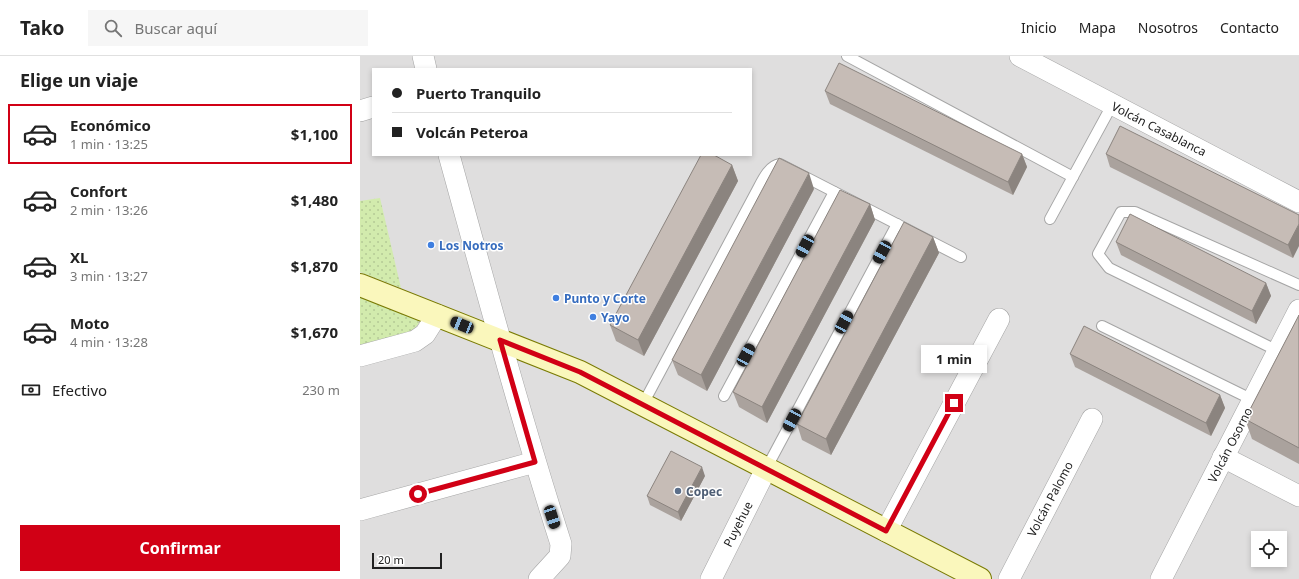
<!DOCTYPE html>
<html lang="es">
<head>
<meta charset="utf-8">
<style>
  body { margin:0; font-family:"Noto Sans",sans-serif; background:#f6f6f6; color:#222; height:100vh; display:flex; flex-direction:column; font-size:15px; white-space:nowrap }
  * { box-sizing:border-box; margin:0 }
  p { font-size:13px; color:#767676 }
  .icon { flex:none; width:22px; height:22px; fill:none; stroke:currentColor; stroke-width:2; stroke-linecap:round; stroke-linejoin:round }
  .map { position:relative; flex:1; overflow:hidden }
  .sheet { display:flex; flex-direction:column; background:#fff; width:360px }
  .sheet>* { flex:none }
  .hud { position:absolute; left:12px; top:12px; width:380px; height:88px; border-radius:0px; box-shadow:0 2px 6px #0003; display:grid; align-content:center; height:88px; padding:0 20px; background:#fff }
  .buttons { position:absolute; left:891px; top:475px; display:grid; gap:8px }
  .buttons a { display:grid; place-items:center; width:36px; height:36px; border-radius:0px; background:#fff; box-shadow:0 2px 6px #0003; font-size:20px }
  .scale { position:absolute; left:12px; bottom:10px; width:70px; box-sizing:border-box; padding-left:4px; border:2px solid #212121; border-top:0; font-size:11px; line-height:14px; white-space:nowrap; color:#212121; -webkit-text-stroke:3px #fff; paint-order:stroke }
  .end { position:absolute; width:18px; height:18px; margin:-9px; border:5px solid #d10015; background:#fff; box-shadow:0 0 0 2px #fff }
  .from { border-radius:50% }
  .bubble { position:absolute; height:28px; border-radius:0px; background:#fff; box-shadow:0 2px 6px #0003; font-size:13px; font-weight:700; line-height:28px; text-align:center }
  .car { position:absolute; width:12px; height:24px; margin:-12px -6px; border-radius:5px; box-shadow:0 0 3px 1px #0007; background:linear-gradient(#222 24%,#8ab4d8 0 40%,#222 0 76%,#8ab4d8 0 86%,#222 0) }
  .hud b { display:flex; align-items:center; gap:14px; height:38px; font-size:15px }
  .hud b+b { border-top:1px solid #e0e0e0 }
  .hud i { width:10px; height:10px; background:#222 }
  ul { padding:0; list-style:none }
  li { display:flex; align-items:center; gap:12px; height:60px; margin:0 8px 6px; padding:0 12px; border:2px solid transparent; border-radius:0px }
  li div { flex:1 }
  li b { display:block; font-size:15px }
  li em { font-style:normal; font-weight:700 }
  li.active { border-color:#d10015 }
  li>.icon { width:36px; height:36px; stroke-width:1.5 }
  h2 { padding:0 20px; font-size:18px; line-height:48px }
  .pay { display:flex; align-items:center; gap:10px; height:44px; padding:0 20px; font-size:15px }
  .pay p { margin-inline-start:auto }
  .button { display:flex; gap:8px; margin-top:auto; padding:8px 20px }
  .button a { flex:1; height:46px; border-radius:0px; background:#d10015; color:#fff; font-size:16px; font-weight:700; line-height:46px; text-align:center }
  header { display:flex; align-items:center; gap:24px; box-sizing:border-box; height:56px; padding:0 20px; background:#fff; border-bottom:1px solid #e0e0e0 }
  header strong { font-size:19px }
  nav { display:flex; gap:22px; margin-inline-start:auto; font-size:14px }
  .search { width:280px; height:36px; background:#f6f6f6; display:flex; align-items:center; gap:10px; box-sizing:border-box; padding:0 14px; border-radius:0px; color:#767676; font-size:15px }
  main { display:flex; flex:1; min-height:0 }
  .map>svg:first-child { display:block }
  .residential { fill:#dfdede; fill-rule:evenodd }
  .grass { fill:url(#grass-dots) }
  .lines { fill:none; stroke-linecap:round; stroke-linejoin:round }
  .service-casing { stroke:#a5a5a5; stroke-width:12 }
  .minor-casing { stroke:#a5a5a5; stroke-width:22 }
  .secondary-casing { stroke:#7a7b04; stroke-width:24 }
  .service { stroke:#fff; stroke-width:10 }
  .minor { stroke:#fff; stroke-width:21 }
  .secondary { stroke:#faf7bc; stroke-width:22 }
  .wall { fill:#aaa29d }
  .shaded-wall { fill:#8b847f }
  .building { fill:#c6bcb6; stroke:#8b847f }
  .route { stroke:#d10015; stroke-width:5 }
  .shop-dot { fill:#3f7fe0; stroke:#fff; stroke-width:1.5 }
  .service-dot { fill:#5c6f8a; stroke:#fff; stroke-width:1.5 }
  .labels { text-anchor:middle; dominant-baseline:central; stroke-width:3; stroke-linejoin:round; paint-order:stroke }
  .street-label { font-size:12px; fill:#212121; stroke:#fff }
  .shop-label { font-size:12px; font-weight:bold; fill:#366cbe; stroke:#fff; text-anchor:start }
  .service-label { font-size:12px; font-weight:bold; fill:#4e5e75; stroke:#fff; text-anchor:start }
</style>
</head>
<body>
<header>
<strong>Tako</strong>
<div class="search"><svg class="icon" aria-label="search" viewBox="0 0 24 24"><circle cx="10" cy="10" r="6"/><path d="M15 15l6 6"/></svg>Buscar aquí</div>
<nav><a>Inicio</a><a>Mapa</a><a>Nosotros</a><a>Contacto</a></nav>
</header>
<main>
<section class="sheet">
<h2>Elige un viaje</h2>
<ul>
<li class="active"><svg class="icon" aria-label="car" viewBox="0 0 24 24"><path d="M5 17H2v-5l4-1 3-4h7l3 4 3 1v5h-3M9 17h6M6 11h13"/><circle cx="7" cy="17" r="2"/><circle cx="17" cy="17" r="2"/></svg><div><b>Económico</b><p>1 min · 13:25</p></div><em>$1,100</em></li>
<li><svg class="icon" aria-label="car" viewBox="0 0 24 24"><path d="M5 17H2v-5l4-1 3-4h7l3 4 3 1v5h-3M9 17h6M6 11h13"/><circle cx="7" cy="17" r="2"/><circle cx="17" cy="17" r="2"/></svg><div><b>Confort</b><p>2 min · 13:26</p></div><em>$1,480</em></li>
<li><svg class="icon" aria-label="car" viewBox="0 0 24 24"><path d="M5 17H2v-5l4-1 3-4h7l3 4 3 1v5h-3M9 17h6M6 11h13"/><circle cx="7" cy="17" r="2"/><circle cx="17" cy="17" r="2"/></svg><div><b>XL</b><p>3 min · 13:27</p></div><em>$1,870</em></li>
<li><svg class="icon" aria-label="car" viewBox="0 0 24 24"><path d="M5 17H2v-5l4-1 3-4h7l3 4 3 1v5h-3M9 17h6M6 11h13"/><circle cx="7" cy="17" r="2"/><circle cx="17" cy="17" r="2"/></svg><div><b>Moto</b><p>4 min · 13:28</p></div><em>$1,670</em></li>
</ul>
<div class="pay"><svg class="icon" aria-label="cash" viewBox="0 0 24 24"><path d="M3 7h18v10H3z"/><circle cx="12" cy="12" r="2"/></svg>Efectivo<p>230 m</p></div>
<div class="button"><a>Confirmar</a></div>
</section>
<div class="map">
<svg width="939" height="523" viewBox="0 0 939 523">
  <defs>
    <pattern id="grass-dots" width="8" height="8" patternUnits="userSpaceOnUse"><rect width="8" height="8" fill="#d2ebad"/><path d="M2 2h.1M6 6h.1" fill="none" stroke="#b4c995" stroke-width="1.8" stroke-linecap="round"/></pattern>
  </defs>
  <rect width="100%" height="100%" fill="#f1ede7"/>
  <!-- residential -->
  <path class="residential" d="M0,0H939V523H0ZM13,13H391V99H13ZM898,482H920V504H898Z"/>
  <!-- grass -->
  <g class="grass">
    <path d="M20,142L41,232L0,216V145Z"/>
    <path d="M0,241L58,263L59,267C52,281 16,285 0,289Z"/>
  </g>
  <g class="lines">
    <defs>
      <g id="service">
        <path d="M487,0L713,121"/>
        <path d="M690,163L752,49"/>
        <path d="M742,270L893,344"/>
        <path d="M918,295L749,212L738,198L761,156H775L939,229"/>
        <path d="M364,340L474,136"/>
        <path d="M283,348L395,138C401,128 407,110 420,108L601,201"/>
        <path d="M406,413L537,168"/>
      </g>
      <g id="minor">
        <path d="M63,0L66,13"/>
        <path d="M660,0L939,146"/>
        <path d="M0,55L13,51"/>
        <path d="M89,99C125,229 160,360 201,488L200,500L179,523"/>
        <path d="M0,300L55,285L65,278L77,259"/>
        <path d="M863,401L939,440"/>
        <path d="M0,454L175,406"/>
        <path d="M526,475L639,263"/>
        <path d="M351,523L406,413"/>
        <path d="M649,523L732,363"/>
        <path d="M801,523L939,254"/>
      </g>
      <path id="secondary" d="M0,229L220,316L620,523"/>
    </defs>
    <!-- service casing -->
    <use href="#service" class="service-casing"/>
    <!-- minor casing -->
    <use href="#minor" class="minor-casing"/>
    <!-- secondary casing -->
    <use href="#secondary" class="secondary-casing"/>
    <!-- service -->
    <use href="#service" class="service"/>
    <!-- minor -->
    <use href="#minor" class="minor"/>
    <!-- secondary -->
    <use href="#secondary" class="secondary"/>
  </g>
  <!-- wall -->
  <g class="wall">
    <path d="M465,35L662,98L667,111L653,139L470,48Z"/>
    <path d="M746,98L939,159L933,202L750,111Z"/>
    <path d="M372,109L378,125L284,300L256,285L250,269Z"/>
    <path d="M454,133L347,335L318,319L312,304Z"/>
    <path d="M510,148L515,164L407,367L379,351L373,336Z"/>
    <path d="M573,181L579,197L471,399L442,384L437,368Z"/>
    <path d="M756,186L906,227L911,240L896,268L761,199Z"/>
    <path d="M939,259V408L892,383L885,363Z"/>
    <path d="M710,298L860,339L865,352L851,380L715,311Z"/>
    <path d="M345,420L321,465L290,449L287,440Z"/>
  </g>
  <!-- shaded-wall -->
  <g class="shaded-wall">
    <path d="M662,98L667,111L653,139L648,126Z"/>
    <path d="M372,109L378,125L284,300L278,284Z"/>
    <path d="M449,117L454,133L347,335L341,319Z"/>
    <path d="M510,148L515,164L407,367L402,351Z"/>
    <path d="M939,168V190L933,202L928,189Z"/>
    <path d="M573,181L579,197L471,399L466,383Z"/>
    <path d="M906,227L911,240L896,268L892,255Z"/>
    <path d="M860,339L865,352L851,380L846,367Z"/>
    <path d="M342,411L345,420L321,465L318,456Z"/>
  </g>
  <!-- building -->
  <g class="building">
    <path d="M479,7L662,98L648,126L465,35Z"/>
    <path d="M760,70L939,159V168L928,189L746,98Z"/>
    <path d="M341,99H354L372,109L278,284L250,269Z"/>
    <path d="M419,102L449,117L341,319L312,304Z"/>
    <path d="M480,134L510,148L402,351L373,336Z"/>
    <path d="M770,158L906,227L892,255L756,186Z"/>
    <path d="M544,166L573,181L466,383L437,368Z"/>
    <path d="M939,259V392L885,363Z"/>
    <path d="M724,270L860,339L846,367L710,298Z"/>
    <path d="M311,395L342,411L318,456L287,440Z"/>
  </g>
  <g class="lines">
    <!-- route -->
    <path class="route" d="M58,438L175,406L140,284L220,316L526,475L594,347"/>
  </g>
  <!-- markers -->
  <g class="shop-dot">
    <circle cx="71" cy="189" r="4"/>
    <circle cx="196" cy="242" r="4"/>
    <circle cx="233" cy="261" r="4"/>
  </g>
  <circle class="service-dot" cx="318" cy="435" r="4"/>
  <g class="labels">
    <!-- street labels -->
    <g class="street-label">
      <text transform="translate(799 73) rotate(27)">Volcán Casablanca</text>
      <text transform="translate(870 389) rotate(-63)">Volcán Osorno</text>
      <text transform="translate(690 443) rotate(-62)">Volcán Palomo</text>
      <text transform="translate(378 468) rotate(-63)">Puyehue</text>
    </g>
    <!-- shop labels -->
    <g class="shop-label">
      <text x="79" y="189">Los Notros</text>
      <text x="204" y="242">Punto y Corte</text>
      <text x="241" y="261">Yayo</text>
    </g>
    <!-- service labels -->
    <g class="service-label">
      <text x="326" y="435">Copec</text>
    </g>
  </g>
</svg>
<div class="buttons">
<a><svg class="icon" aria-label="locate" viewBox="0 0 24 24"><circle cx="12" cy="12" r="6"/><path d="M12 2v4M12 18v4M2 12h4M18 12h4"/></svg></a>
</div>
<div class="scale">20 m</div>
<i class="end from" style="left:58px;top:438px"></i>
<i class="end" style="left:594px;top:347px"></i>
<div class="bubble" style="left:561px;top:289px;width:66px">1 min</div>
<i class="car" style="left:445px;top:190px;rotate:208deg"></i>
<i class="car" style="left:522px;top:196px;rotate:208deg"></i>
<i class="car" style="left:484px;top:266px;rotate:28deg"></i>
<i class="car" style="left:102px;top:269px;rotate:292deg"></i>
<i class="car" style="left:386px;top:299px;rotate:28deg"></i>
<i class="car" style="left:432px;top:364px;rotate:208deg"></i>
<i class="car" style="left:192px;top:461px;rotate:162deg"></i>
<div class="hud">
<b><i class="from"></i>Puerto Tranquilo</b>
<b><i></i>Volcán Peteroa</b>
</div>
</div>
</main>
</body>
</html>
